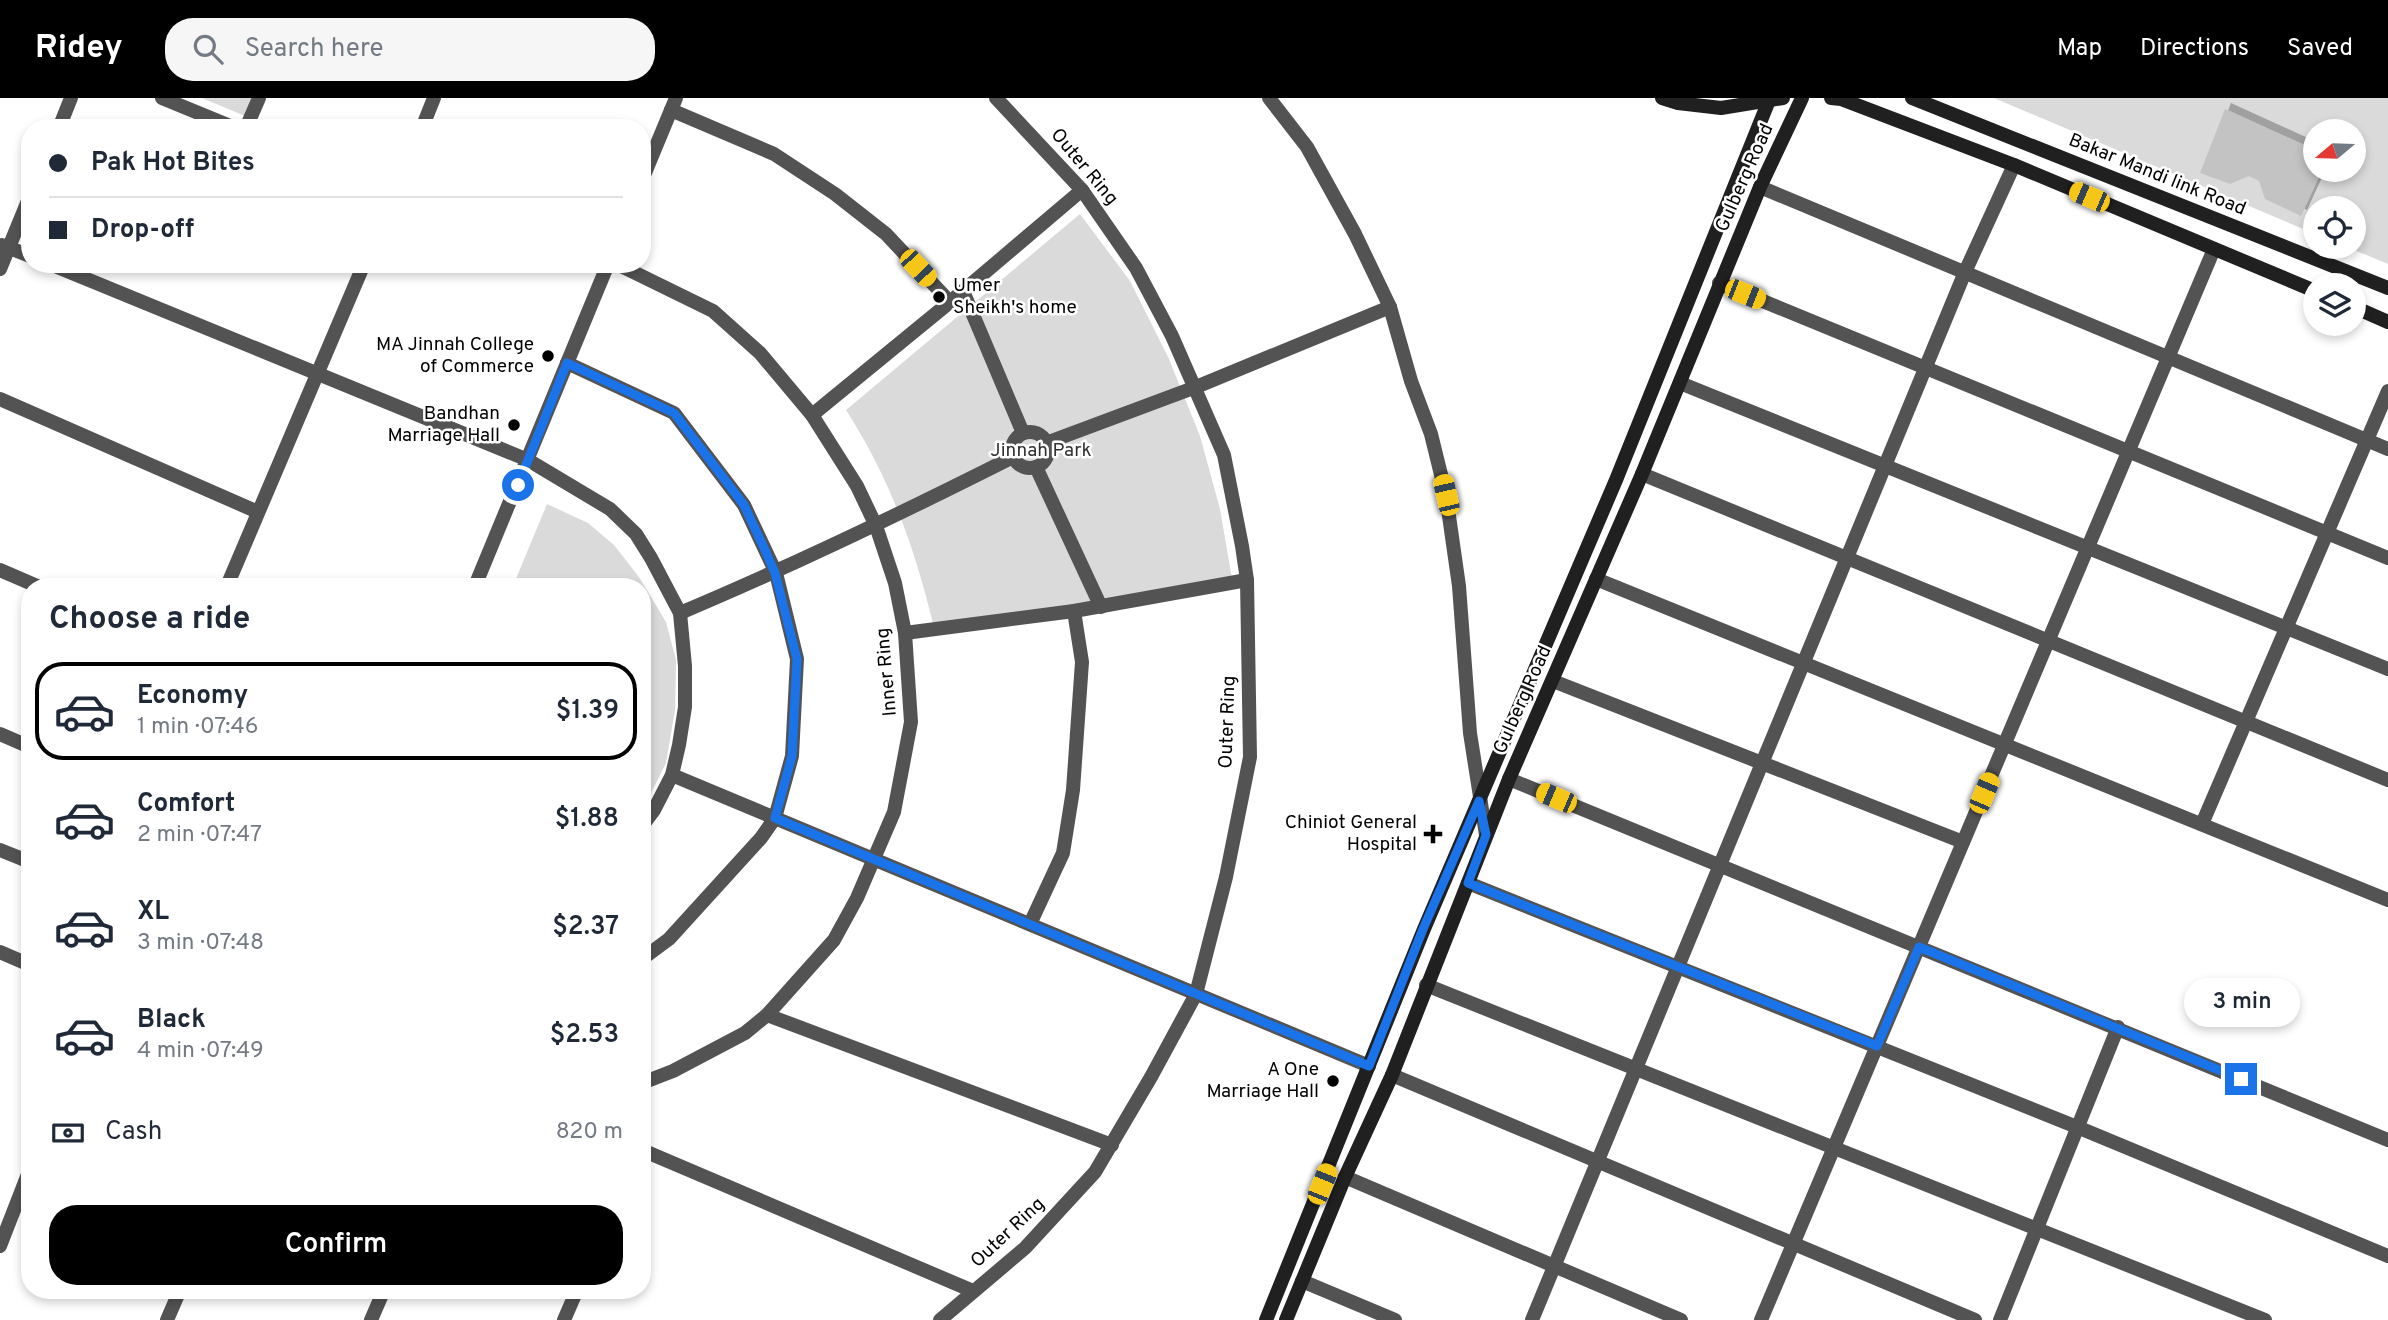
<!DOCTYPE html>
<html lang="en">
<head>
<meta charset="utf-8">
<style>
  body { margin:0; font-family:Overpass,sans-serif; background:#f6f6f7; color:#1f2937; height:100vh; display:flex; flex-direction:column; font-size:26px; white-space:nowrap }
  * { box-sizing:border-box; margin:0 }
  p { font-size:23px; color:#747a83 }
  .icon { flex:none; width:38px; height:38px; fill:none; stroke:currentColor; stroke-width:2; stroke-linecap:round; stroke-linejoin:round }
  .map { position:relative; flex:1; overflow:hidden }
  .details { position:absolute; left:21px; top:480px; width:630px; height:721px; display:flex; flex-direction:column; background:#fff; border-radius:28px; box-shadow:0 4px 10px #0003 }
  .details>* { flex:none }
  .top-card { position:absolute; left:21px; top:21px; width:630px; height:154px; border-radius:28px; box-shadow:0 4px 10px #0003; display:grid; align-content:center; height:154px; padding:0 28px; background:#fff }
  .needle { width:46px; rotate:251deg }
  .buttons { position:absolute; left:2303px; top:21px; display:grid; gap:14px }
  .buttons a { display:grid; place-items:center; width:63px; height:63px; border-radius:50%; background:#fff; box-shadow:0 4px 10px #0003; font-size:35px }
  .end { position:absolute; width:32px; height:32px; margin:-16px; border:9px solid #1a73e8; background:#fff; box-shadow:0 0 0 4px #fff }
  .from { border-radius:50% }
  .bubble { position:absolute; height:49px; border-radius:24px; background:#fff; box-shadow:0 4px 10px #0003; font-size:23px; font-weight:600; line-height:49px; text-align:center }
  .car { position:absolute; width:21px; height:42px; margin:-21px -10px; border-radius:9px; box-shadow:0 0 5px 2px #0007; background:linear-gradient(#f5c518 24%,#345 0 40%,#f5c518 0 76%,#345 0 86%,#f5c518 0) }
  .top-card b { display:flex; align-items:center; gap:24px; height:66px; font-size:26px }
  .top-card b+b { border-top:2px solid #e0e1e3 }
  .top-card i { width:18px; height:18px; background:#1f2937 }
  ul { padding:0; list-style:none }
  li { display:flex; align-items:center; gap:21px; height:98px; margin:0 14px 10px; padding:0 14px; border:4px solid transparent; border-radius:28px }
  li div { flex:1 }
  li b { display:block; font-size:26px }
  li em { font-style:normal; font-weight:600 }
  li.selected { border-color:#000 }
  li>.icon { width:63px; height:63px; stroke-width:1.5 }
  h2 { padding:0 28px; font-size:32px; line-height:84px }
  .pay { display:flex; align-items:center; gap:18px; height:77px; padding:0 28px; font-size:26px }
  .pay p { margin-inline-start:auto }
  .cta { display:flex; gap:14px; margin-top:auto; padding:14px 28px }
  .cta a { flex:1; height:80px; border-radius:28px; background:#000; color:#fff; font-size:28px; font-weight:600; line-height:80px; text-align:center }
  header { display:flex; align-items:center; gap:42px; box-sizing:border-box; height:98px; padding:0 35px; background:#000; color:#fff }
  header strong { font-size:33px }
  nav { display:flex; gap:38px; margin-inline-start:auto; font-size:24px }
  .search { width:490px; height:63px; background:#f6f6f7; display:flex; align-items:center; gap:18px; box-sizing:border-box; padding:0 24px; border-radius:28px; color:#747a83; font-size:26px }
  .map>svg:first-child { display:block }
  .green { fill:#dadada; fill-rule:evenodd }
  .building { fill:#c3c3c3; filter:url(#shadow) }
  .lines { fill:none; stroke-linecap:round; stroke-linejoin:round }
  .street { stroke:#535353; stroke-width:14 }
  .secondary { stroke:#202020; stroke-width:14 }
  .route { stroke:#1a73e8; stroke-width:9 }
  .poi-dot { fill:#000; stroke:#fff; stroke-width:2.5 }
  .labels { text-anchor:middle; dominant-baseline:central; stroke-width:5; stroke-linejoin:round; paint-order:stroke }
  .street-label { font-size:19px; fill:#000; stroke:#fff }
  .poi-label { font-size:19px; fill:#000; stroke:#fff; text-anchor:end }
  .park-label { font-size:19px; fill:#313131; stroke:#fff }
</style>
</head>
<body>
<header>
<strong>Ridey</strong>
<div class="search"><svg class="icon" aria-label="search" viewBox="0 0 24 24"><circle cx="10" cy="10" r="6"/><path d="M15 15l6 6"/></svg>Search here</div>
<nav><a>Map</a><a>Directions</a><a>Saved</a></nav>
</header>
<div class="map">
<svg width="2388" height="1222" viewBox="0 0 2388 1222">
  <defs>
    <filter id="shadow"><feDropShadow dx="6" dy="-6" stdDeviation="0" flood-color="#0004"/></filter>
  </defs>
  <rect width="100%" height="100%" fill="#fff"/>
  <!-- green -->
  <g class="green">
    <path d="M202,0H261L252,21Z"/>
    <path d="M1994,0H2388V166L2347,149H2354V110H2315V136ZM2315,33H2354V72H2315Z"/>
    <path d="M1080,116L1130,183L1169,261L1200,338L1220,411L1232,481L935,534C916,453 891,382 846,312Z"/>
    <path d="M547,406L588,425L614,447L639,479L666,524L676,562L675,612L666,665L642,713V488H513Z"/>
  </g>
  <!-- building -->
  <path class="building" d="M2225,11L2315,52V72H2322L2301,118L2265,101L2259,83L2249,78L2230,86L2200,75Z"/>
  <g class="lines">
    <!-- street -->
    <g class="street">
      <path d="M162,0L235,30"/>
      <path d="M1269,0L1307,49L1355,136L1390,209L1411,283L1431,336L1446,397L1459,488L1470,635L1486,737"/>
      <path d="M671,12L774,56L835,96L886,136L950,204"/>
      <path d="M59,30L71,0"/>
      <path d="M246,30L259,0"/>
      <path d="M422,30L434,0"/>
      <path d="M642,82L676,0"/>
      <path d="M1760,89L2388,351"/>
      <path d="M2,147L30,158"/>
      <path d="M50,166L528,362L610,411L636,436L651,460L680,515L685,568V609L679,647L672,677L654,712L642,728"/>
      <path d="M617,166L713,213L760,255L812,317L857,388L876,428L895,485L905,535L911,624L894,714L857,800L834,842L767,917L745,935L673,973L642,985"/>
      <path d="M0,171L30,98"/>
      <path d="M1719,185L2388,460"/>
      <path d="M963,193L1023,335"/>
      <path d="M567,265L674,315L744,407L776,475L797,561L792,658L775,720L761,740L669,841L642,861"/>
      <path d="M1680,285L2388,571"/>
      <path d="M0,301L258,414"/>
      <path d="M812,317L950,204L1082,92"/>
      <circle cx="1030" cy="352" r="18"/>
      <path d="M1046,345L1196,289L1390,209"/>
      <path d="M1036,369L1101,509"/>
      <path d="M1642,376L2388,682"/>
      <path d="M0,472L37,488"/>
      <path d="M1596,481L2388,802"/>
      <path d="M227,488L364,166"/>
      <path d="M475,488L608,166"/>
      <path d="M680,515C794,467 904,414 1013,359"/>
      <path d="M905,535L1074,513L1247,482"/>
      <path d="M1553,583L1963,744"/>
      <path d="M0,636L30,649"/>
      <path d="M672,677L1369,968"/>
      <path d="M1509,681L2388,1042"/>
      <path d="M2202,726L2388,293"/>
      <path d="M0,752L30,764"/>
      <path d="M1468,785L2077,1029L2388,1158"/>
      <path d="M1030,826L1063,755L1073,692L1082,564L1074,513"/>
      <path d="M0,854L30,867"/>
      <path d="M1426,887L2265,1222"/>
      <path d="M767,917L1112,1047"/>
      <path d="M1392,977L1975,1222"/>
      <path d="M642,1052L973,1193"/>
      <path d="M1345,1079L1681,1222"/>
      <path d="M0,1148L30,1071"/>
      <path d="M1302,1183L1395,1222"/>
      <path d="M167,1222L180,1192"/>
      <path d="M371,1222L384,1192"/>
      <path d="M564,1222L577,1192"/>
      <path d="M940,1222L1025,1150L1095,1074L1151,979L1196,896L1226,779L1250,659L1247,482L1242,448L1224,357L1172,238L1136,170L1082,92L996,0"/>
      <path d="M1532,1222L1965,174L2014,67"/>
      <path d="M1761,1222L2214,151"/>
      <path d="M2000,1222L2118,929"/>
    </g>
    <!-- secondary -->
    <g class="secondary">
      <path d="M1662,0L1678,5L1721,10L1783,0"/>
      <path d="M1831,0L1841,1L2014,67L2315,193"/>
      <path d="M1912,0L2388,190"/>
      <path d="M2354,209L2388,224"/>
      <path d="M1266,1222L1424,831L1616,382L1770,0"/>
      <path d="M1286,1222L1345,1079L1392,977L1509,681L1642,376L1760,89L1802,0"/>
    </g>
  </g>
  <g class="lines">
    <!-- route -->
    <path class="route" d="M518,387L567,265L674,315L744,407L765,452L775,475L797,561L792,658L775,720L1369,968L1423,831L1479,703L1486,737L1468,785L1877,948L1919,849L2241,981"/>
  </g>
  <!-- markers -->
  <g class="poi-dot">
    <circle cx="939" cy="199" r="7"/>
    <circle cx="548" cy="258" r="7"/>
    <circle cx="514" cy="327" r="7"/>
    <path d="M1429.5 725.5h7v7h7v7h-7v7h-7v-7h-7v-7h7z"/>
    <circle cx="1333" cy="983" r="7"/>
  </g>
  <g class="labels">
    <!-- street labels -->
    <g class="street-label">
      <text transform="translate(1084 69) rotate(50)">Outer Ring</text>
      <text transform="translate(2157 77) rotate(22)">Bakar Mandi link Road</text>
      <text transform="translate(1745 80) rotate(-66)">Gulberg Road</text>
      <text transform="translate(887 574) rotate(-95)">Inner Ring</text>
      <text transform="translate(1523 602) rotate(-66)">Gulberg Road</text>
      <text transform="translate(1228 624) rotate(-88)">Outer Ring</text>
      <text transform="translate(1008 1135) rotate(-43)">Outer Ring</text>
    </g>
    <!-- poi labels -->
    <g class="poi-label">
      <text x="953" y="188" text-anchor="start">Umer<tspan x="953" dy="22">Sheikh's home</tspan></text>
      <text x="534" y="247">MA Jinnah College<tspan x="534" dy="22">of Commerce</tspan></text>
      <text x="500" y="316">Bandhan<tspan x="500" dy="22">Marriage Hall</tspan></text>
      <text x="1417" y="725">Chiniot General<tspan x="1417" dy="22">Hospital</tspan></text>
      <text x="1319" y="972">A One<tspan x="1319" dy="22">Marriage Hall</tspan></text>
    </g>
    <!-- park labels -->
    <g class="park-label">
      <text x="1041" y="353">Jinnah Park</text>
    </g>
  </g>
</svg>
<div class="buttons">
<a><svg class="needle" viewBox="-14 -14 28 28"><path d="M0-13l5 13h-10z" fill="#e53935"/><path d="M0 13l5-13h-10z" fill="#747a83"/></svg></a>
<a><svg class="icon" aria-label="locate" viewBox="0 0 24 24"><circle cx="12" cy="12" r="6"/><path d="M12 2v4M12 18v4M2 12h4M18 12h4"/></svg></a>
<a><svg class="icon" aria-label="layers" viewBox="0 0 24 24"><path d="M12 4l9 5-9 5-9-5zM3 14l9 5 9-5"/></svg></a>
</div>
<i class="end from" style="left:518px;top:387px"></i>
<i class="end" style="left:2241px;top:981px"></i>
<div class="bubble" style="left:2184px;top:880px;width:116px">3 min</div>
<i class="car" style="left:2089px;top:99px;rotate:293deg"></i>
<i class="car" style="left:918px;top:170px;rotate:137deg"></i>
<i class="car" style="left:1745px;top:196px;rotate:112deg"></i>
<i class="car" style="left:1446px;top:397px;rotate:347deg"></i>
<i class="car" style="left:1984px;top:695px;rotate:23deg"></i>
<i class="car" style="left:1556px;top:700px;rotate:293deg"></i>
<i class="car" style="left:1322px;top:1086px;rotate:22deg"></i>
<div class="top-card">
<b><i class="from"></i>Pak Hot Bites</b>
<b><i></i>Drop-off</b>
</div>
<section class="details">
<h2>Choose a ride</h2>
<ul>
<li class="selected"><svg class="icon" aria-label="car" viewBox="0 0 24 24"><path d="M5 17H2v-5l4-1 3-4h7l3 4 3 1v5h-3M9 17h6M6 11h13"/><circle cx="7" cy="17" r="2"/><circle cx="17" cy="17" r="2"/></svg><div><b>Economy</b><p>1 min · 07:46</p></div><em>$1.39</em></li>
<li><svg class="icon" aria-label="car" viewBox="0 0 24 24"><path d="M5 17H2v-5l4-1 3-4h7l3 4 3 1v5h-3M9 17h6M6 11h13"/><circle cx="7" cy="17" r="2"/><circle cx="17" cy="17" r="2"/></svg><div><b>Comfort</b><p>2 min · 07:47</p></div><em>$1.88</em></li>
<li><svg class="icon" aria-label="car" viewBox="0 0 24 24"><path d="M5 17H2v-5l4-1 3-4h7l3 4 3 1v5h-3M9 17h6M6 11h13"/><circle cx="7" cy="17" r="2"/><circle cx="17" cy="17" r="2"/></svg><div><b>XL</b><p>3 min · 07:48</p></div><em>$2.37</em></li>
<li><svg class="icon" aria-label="car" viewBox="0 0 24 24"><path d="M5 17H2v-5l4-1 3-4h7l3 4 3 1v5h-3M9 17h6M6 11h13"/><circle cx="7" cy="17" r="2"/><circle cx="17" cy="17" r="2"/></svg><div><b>Black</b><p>4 min · 07:49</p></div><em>$2.53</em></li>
</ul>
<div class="pay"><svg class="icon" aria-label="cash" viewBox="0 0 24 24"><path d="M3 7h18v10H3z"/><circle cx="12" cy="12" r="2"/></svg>Cash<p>820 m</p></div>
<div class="cta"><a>Confirm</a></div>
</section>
</div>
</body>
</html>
